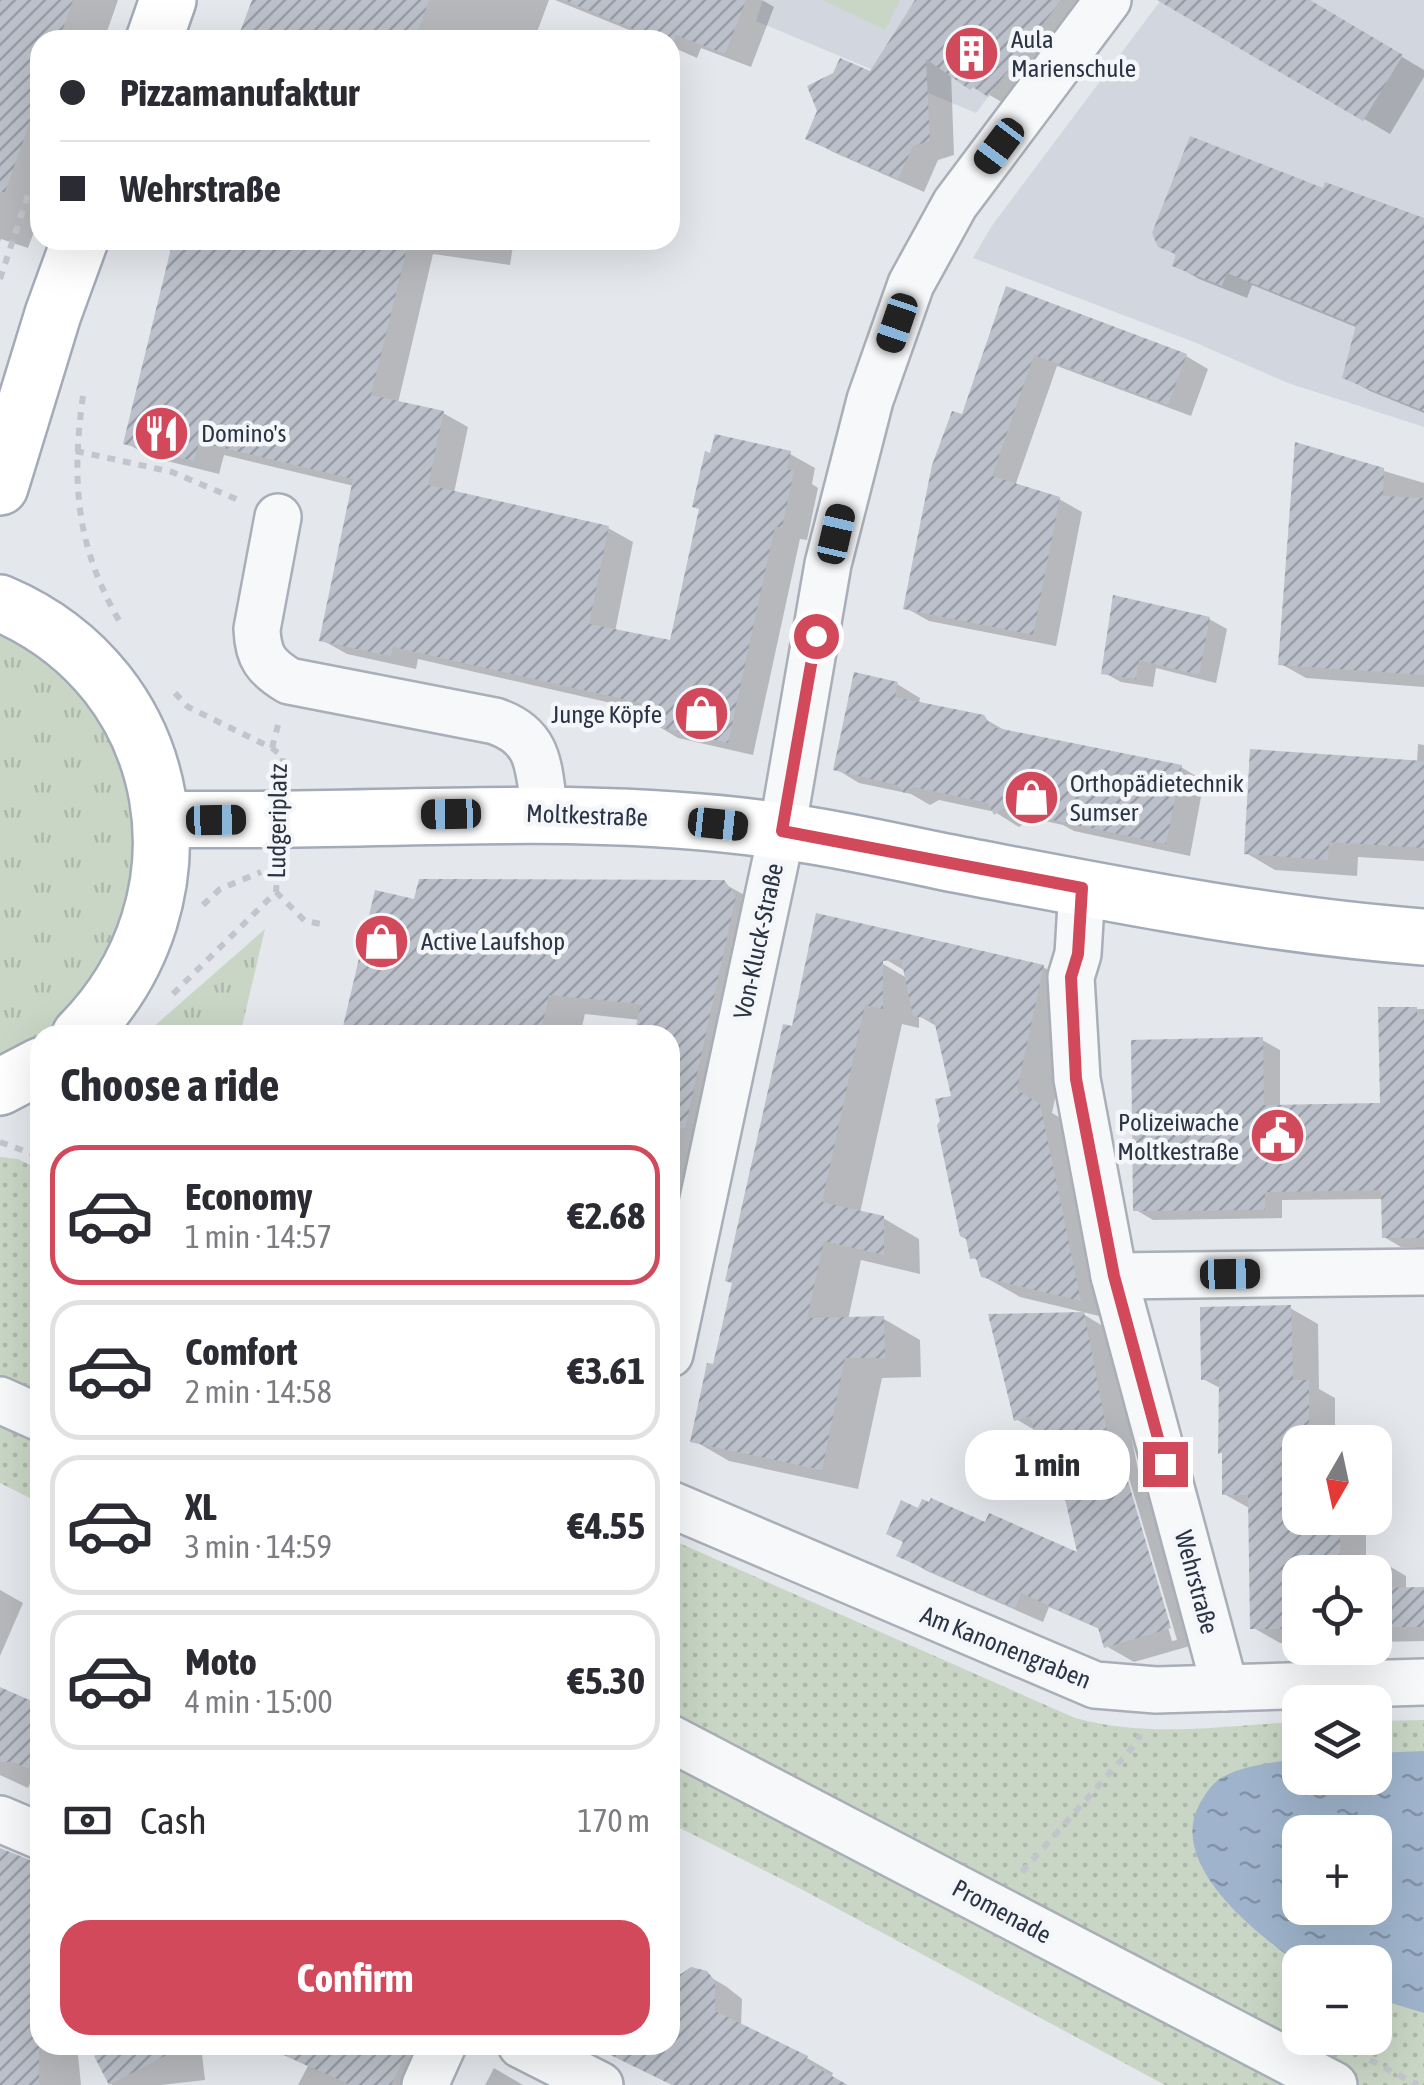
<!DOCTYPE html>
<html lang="en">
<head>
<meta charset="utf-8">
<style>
  body { margin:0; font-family:"Asap Condensed",sans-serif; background:#f2f2f3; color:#2b2b33; height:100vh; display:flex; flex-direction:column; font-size:38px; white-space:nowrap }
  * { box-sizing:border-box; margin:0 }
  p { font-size:32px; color:#7c7c81 }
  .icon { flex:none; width:55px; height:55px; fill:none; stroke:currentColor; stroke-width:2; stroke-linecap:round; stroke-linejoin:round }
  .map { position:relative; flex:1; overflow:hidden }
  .drawer { position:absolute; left:30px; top:1025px; width:650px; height:1030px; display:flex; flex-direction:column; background:#fff; border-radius:30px; box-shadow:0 10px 40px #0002 }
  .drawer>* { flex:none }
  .guide { position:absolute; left:30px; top:30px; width:650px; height:220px; border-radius:30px; box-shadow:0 10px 40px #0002; display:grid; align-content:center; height:220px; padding:0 30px; background:#fff }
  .needle { width:65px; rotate:189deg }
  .buttons { position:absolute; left:1282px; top:1425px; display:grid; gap:20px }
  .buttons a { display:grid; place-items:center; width:110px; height:110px; border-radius:20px; background:#fff; box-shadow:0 10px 40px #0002; font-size:50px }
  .end { position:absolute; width:45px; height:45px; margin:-22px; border:12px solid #d1495b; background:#fff; box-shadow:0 0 0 5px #fff }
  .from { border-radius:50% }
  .bubble { position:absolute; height:70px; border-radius:30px; background:#fff; box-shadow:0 10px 40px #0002; font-size:32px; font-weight:700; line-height:70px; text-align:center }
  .car { position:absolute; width:30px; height:60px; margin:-30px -15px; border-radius:12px; box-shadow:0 0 8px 2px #0007; background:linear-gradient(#222 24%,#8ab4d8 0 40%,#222 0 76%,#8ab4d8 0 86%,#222 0) }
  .guide b { display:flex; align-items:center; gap:35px; height:95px; font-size:38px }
  .guide b+b { border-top:2px solid #e1e1e2 }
  .guide i { width:25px; height:25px; background:#2b2b33 }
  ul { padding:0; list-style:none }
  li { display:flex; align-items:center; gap:30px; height:140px; margin:0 20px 15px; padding:0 10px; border:5px solid #e1e1e2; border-radius:30px }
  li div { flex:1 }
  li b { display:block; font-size:38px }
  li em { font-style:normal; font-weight:700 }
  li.selected { border-color:#d1495b }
  li>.icon { width:90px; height:90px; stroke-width:1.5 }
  h2 { padding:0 30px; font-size:45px; line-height:120px }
  .pay { display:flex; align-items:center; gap:25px; height:110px; padding:0 30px; font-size:38px }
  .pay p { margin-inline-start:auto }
  .primary-button { display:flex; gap:20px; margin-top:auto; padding:20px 30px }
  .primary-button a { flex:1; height:115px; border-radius:30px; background:#d1495b; color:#fff; font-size:40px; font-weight:700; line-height:115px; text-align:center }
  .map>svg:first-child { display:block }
  .built { fill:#d2d6de }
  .grass { fill:url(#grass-tufts) }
  .park { fill:url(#park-dots); fill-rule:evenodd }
  .pitch { fill:#c9d6c5 }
  .water { fill:url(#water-ripples); fill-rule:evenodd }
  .shadow { fill:#0003; fill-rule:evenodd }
  .building { fill:url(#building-hatch) }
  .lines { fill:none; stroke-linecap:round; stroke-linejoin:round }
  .minor-casing { stroke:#a9aeb7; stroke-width:50 }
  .major-casing { stroke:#a3abb8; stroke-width:60 }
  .path { stroke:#c2c5cb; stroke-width:6; stroke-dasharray:8 8; stroke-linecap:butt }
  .minor { stroke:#f7f8fa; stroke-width:45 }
  .major { stroke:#fff; stroke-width:55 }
  .route { stroke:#d1495b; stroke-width:12 }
  .labels { text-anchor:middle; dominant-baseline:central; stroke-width:9; stroke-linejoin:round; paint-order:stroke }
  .poi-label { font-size:25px; fill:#2b3445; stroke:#f4f6f9; text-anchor:start }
  .street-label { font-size:25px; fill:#2b3445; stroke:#f4f6f9 }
</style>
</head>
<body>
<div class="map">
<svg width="1424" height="2085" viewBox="0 0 1424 2085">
  <defs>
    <pattern id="grass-tufts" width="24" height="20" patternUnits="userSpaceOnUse" patternTransform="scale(2.5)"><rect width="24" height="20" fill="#c9d6c5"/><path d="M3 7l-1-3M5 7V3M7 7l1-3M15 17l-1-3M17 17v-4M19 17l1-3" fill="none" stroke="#adb8ab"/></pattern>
    <pattern id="park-dots" width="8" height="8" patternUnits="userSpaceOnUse" patternTransform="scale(2.5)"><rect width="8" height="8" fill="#c9d6c5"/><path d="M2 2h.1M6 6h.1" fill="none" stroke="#adb8ab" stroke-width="1.8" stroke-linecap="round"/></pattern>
    <pattern id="water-ripples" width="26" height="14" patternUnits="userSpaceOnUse" patternTransform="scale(2.5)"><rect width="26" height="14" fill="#9fb4cc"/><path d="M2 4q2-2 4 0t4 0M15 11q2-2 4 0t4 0" fill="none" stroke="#8293a7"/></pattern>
    <pattern id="building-hatch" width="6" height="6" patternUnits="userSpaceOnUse" patternTransform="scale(2.5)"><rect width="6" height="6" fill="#bbc0ca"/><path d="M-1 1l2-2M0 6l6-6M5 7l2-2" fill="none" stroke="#989da6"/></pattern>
  </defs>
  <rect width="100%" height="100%" fill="#e4e7ec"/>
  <!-- built -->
  <g class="built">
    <path d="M763,0H1061L976,113L756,21Z"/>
    <path d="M1161,0H1424V427L1288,383L1194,342L973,258L991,227Z"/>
  </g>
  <!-- grass -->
  <g class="grass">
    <path d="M0,626L32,642L98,704L136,786L140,876L85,999L52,1030L0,1061Z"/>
    <path d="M265,929L240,1035H144Z"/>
  </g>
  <!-- park -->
  <g class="park">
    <path d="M0,1157L18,1159L40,1170V1503L0,1483Z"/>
    <path d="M670,1539L1075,1718C1155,1739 1220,1725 1300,1722V1778H1375V1721L1424,1720V2085H1165L801,1889L670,1823ZM1300,1832H1375V1908H1300ZM1300,1962H1375V2038H1300Z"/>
  </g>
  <!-- pitch -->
  <path class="pitch" d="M823,0H900L885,30Z"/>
  <!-- water -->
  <path class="water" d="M1424,1751V2013L1375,1998V1962C1353,1962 1327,1966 1305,1962C1289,1960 1273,1944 1260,1934C1226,1905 1174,1853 1199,1805C1204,1796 1210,1786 1218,1780C1240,1765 1274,1763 1300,1758V1778H1375V1753ZM1300,1832H1375V1908H1300Z"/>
  <!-- shadow -->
  <g class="shadow">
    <path d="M0,0H118L104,40H40V216L28,248L1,239L0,242Z"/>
    <path d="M255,0H549L534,40H240Z"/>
    <path d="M555,0H762L774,7L751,67L701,48L697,58L670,46V40H654Z"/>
    <path d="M916,0H1098L1014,109L951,73L954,155L938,160L924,192L833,152L808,138L871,74Z"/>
    <path d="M1198,0H1306L1424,70V77L1390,134L1188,16Z"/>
    <path d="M1324,192L1424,221V413L1370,391L1345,377L1358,328L1252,285L1247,298L1199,279L1175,265L1178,256L1160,246Z"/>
    <path d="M175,240H514L510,265L433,254L398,403L443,413L468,427L454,493L608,528L633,542L615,632L672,643L790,454L815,468L812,484L818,488L807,540L800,539L753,755L678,738L653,723L655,713L418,659L416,669L347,654L322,640L354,486L224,455L219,474L151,457L126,443Z"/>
    <path d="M1007,289L1186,356L1208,369L1191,416L1057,366L1015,486L1059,499L1082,512L1056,646L929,621L906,608L964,417Z"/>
    <path d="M1297,445L1424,483V687L1306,678L1281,664Z"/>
    <path d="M1209,619L1227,629L1216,683L1156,668L1153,687L1121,682L1103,672Z"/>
    <path d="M897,684L920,698L919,704L983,718L1008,732L1181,767L1204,781L1190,856L1074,831L1063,825L1031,818L1019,827L995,812L939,800L930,805L911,794L859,783L836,769Z"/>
    <path d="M1418,744L1424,745V861L1358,857L1357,876L1275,870L1246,853L1417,763Z"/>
    <path d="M723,883L760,904L670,1356V1035H637L640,1020L585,1014L580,1035H344L416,902Z"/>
    <path d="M818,916L1043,967L1079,988L1052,1113L1076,1127L1116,1320L1020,1297L983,1276L980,1262L972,1257L954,1098L938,1027L919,1016V1028L902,1024L860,1213L883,1218L919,1239L920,1274L861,1260L848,1320L884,1319L920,1340L921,1377L882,1378L858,1489L729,1461L693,1440L715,1367ZM873,952L907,972V978L871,957Z"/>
    <path d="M1424,1009V1247H1401L1384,1237L1383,1199L1282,1200V1218L1153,1220L1136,1210L1262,1040L1280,1050V1107L1382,1105L1381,1010Z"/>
    <path d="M1290,1308L1318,1324L1319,1389L1335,1398V1435L1348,1442H1300V1518H1359L1366,1522V1561L1379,1560L1406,1576V1590H1424V1641L1375,1642V1572H1300V1643H1280L1252,1627L1251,1509L1224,1494L1222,1389L1203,1379Z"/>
    <path d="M1083,1314L1111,1331L1138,1470L1148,1475L1197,1644L1134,1662L1106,1646L1102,1630L1049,1607L1043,1622L927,1571L899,1555L919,1511L986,1525L1080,1556L1060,1462L1042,1452L1036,1431L1016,1419ZM1119,1461H1124L1177,1640L1172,1641Z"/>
    <path d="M0,1590L23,1603L0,1656Z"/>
    <path d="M0,1688L37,1703L40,1696V1775L35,1773L28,1788L0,1775Z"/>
    <path d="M0,1851L40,1867V2045H77L81,2085H0Z"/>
    <path d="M670,1968L681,1974L700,1971L727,1987L742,1999L741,2026L807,2058L833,2073L831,2078L844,2085H673L591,2045H670Z"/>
    <path d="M118,2045H201L205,2080L161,2085H112L97,2057Z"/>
    <path d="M262,2045H431L423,2085H298L308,2066Z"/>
    <path d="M494,2068L523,2085H485Z"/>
  </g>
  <!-- building -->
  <g class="building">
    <path d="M0,0H73L59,40H40V94L5,192H0Z"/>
    <path d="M252,0H429L415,40H237Z"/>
    <path d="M564,0H746L725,54L676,35L672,45L670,40H659Z"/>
    <path d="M915,0H1061L988,97L973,87L970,90L926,59L930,141L913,146L898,179L805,139L817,111L807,86L833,73L840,58L870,71Z"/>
    <path d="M1157,0H1310L1403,55L1363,121Z"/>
    <path d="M1190,136L1323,188L1325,182L1424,218V411L1342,378L1356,325L1227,273L1222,286L1172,266L1176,254L1158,247L1152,233Z"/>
    <path d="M173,240H409L371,395L444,411L428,485L609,526L589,624L670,640L699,509L692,507L705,451L710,453L715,434L791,451L787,469L794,471L782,528L775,526L728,743L650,725L654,706L393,647L391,656L319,641L353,479L199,442L194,461L123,444Z"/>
    <path d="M1006,286L1187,354L1168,405L1034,355L992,476L1060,497L1033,635L903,609L932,465L952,411L962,414Z"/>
    <path d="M1295,442L1384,468L1383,496L1424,498V675L1278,665Z"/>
    <path d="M1113,595L1210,617L1199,675L1139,660L1136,679L1101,674Z"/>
    <path d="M854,672L898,682L895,697L984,715L992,727L1182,765L1166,844L1048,819L1045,814L1006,806L994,815L988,803L914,787L904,793L897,785L833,770Z"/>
    <path d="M1250,749L1424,761V848L1329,842L1328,860L1244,854Z"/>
    <path d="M419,879L724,880L736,896L685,1129L670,1127V1035H634L641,1004L549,995L540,1035H341L375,890L414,899Z"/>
    <path d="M816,913L1044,965L1017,1090L1040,1104L1081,1301L981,1277L976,1258L970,1259L966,1239L960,1236L937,1125L940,1121L935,1099L951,1096L934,1020L913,1016L901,959L883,961V1009L865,1005L822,1202L884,1216V1255L824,1241L807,1318L884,1316L885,1358H845L822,1470L690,1442L707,1363L713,1364L732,1283L725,1281L783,1024L792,1026Z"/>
    <path d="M1378,1007H1417V1014H1424V1238H1382L1381,1190L1265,1192V1210L1133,1211L1131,1040L1263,1037L1264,1105L1380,1103Z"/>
    <path d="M1291,1305L1293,1380H1309V1442H1300V1518H1340V1572H1300V1629H1250L1248,1495H1222V1453L1218,1454L1219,1379L1201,1380L1200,1307Z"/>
    <path d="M1084,1312L1112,1458L1121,1457L1171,1628L1104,1648L1098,1628L1021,1593L1015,1608L896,1556L903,1542L886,1534L901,1500L918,1508L922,1499L929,1502L931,1498L985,1522L989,1513L1077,1552L1054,1450L1040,1454L1030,1416L1014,1421L988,1314Z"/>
    <path d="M1424,1587V1627H1375V1588Z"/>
    <path d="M0,1687L40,1705V1774L13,1762H0Z"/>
    <path d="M0,1848L40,1864L39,2085H0Z"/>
    <path d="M691,1967L707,1971L715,1981V2011L808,2056L805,2061L848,2085H672L590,2045H670V1990L678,1976Z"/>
    <path d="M113,2045H186L109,2085L94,2056Z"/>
    <path d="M261,2045H411L391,2085H351Z"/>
  </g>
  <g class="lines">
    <defs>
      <g id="minor">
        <path d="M278,517L257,629C258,657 266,667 289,681L495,721C542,737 538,769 545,813"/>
        <path d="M1082,888L1078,954L1071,977L1077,1079L1114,1276L1225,1688"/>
        <path d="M1114,1276L1424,1272"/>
        <path d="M670,1354L782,831L828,564L870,400L911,284L955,204L1108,0"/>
        <path d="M0,1400L40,1418"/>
        <path d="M670,1504L1095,1685L1156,1690L1424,1682"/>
        <path d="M670,1738L1334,2085"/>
        <path d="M0,1819L40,1836"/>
        <path d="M521,2045L600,2085"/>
        <path d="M425,2085L443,2045"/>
      </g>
      <g id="major">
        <path d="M154,40L168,0"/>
        <path d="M0,487L53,314L80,240"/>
        <path d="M0,603C179,679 214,900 80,1035"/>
        <path d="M161,819C370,824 572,801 781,831C836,838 891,851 945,862C1103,892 1263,925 1424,937"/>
        <path d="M0,1087L40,1066"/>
      </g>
    </defs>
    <!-- minor casing -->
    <use href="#minor" class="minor-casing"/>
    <!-- major casing -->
    <use href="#major" class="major-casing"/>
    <!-- path -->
    <g class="path">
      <path d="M0,279L28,195L40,180"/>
      <path d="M83,396C71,483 76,547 121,624"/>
      <path d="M76,451L172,472L241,501"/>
      <path d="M175,693L188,707L272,748L283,757L282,772"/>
      <path d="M272,748L278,725"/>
      <path d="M276,892L305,921L321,924"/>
      <path d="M203,905L220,889L261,872"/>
      <path d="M173,994L276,892L278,865"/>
      <path d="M0,1142L33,1154L40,1151"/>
      <path d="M1022,1872L1138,1741L1140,1734"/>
      <path d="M1370,2060L1418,2085"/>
    </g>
    <!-- minor -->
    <use href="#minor" class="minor"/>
    <!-- major -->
    <use href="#major" class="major"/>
  </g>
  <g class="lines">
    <!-- route -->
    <path class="route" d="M816,636L782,831L1082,888L1078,954L1071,977L1076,1079L1114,1276L1165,1464"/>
  </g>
  <!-- icons -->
  <defs>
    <symbol id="building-disc" viewBox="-11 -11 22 22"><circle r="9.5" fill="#d1495b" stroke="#f4f6f9"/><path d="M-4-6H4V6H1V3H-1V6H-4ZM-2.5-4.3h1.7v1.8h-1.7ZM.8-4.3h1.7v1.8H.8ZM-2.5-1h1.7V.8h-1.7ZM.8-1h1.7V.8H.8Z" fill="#fff"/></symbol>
    <symbol id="restaurant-disc" viewBox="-11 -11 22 22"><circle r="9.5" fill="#d1495b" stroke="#f4f6f9"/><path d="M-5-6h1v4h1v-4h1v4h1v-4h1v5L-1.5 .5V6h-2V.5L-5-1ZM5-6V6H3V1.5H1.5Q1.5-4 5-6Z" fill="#fff"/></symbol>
    <symbol id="shop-disc" viewBox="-11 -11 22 22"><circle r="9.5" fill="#d1495b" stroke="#f4f6f9"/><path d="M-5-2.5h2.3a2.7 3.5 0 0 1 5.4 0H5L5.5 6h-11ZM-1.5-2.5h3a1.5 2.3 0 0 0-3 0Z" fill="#fff"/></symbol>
    <symbol id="civic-disc" viewBox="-11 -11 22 22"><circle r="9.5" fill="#d1495b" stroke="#f4f6f9"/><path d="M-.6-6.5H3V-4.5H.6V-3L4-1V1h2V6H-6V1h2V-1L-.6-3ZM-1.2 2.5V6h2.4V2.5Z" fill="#fff"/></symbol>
  </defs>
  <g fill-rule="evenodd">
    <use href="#building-disc" x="940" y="22" width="63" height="63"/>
    <use href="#restaurant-disc" x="130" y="402" width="63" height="63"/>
    <use href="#shop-disc" x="670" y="682" width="63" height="63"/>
    <use href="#shop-disc" x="1000" y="766" width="63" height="63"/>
    <use href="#shop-disc" x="350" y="910" width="63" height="63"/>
    <use href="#civic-disc" x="1246" y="1104" width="63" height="63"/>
  </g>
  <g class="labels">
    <!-- poi labels -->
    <g class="poi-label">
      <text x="1011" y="39">Aula<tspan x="1011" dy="29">Marienschule</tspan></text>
      <text x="201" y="433">Domino's</text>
      <text x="662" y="714" text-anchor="end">Junge Köpfe</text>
      <text x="1070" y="783">Orthopädietechnik<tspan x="1070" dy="29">Sumser</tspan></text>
      <text x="421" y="941">Active Laufshop</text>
      <text x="1239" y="1122" text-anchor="end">Polizeiwache<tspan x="1239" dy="29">Moltkestraße</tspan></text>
    </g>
    <!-- street labels -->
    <g class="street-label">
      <text transform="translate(587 815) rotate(2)">Moltkestraße</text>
      <text transform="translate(277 821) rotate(-89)">Ludgeriplatz</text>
      <text transform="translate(758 941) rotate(-78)">Von-Kluck-Straße</text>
      <text transform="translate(1197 1582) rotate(75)">Wehrstraße</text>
      <text transform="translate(1006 1647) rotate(22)">Am Kanonengraben</text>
      <text transform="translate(1002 1911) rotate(28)">Promenade</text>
    </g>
  </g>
</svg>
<div class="buttons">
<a><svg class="needle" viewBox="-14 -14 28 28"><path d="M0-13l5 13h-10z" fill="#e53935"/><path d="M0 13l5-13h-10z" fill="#7c7c81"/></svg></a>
<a><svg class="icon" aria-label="locate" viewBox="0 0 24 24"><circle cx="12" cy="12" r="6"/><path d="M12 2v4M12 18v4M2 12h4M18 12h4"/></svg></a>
<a><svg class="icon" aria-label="layers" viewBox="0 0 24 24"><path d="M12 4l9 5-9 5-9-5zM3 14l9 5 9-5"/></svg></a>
<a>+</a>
<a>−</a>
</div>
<i class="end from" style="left:816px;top:636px"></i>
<i class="end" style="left:1165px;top:1464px"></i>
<div class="bubble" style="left:965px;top:1430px;width:165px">1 min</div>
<i class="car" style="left:999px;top:146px;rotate:217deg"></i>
<i class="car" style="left:897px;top:323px;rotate:199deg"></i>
<i class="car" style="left:836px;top:534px;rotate:13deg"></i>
<i class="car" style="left:451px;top:814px;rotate:269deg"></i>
<i class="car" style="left:216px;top:820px;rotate:89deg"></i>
<i class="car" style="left:718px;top:824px;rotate:96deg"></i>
<i class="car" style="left:1230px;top:1274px;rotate:89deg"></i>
<div class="guide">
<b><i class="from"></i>Pizzamanufaktur</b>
<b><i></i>Wehrstraße</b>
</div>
<section class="drawer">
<h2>Choose a ride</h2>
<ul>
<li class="selected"><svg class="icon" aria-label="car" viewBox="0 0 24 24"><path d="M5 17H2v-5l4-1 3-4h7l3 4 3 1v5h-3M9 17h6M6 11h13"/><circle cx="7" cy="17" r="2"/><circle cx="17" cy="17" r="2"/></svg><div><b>Economy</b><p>1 min · 14:57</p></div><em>€2.68</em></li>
<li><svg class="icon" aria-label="car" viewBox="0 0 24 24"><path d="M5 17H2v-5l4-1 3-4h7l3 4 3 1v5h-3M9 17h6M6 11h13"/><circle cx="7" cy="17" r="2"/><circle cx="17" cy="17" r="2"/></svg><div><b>Comfort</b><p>2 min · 14:58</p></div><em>€3.61</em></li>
<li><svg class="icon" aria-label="car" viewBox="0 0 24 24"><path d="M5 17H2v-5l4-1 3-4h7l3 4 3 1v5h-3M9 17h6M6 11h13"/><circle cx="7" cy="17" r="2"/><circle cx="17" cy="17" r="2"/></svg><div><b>XL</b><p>3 min · 14:59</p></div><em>€4.55</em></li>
<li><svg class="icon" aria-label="car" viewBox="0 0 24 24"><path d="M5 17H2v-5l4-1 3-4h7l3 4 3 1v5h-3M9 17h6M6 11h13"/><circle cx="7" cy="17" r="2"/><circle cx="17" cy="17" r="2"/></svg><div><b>Moto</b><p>4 min · 15:00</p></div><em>€5.30</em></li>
</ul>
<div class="pay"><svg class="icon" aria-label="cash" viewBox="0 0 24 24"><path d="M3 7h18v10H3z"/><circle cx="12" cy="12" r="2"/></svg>Cash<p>170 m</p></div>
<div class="primary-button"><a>Confirm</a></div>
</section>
</div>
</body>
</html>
